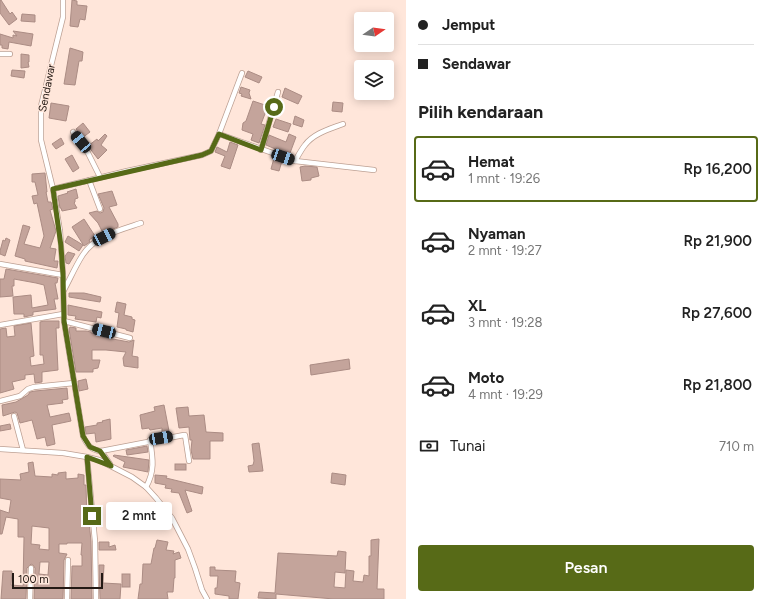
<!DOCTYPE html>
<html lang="id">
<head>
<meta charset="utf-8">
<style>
  body { margin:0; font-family:Figtree,sans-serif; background:#f2f2f2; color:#222; height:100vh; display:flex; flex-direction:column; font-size:15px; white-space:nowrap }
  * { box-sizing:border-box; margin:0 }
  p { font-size:13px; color:#767676 }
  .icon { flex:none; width:22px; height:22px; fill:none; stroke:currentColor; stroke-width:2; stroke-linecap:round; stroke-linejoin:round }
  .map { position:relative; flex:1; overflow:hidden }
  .drawer { display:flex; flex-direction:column; background:#fff; width:360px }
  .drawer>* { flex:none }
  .top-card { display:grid; align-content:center; height:88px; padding:0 12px; background:#fff }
  .needle { width:26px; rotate:77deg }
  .buttons { position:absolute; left:354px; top:12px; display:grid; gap:8px }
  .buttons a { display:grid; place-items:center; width:40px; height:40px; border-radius:4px; background:#fff; box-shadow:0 2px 10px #0003; font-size:20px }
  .scale { position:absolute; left:12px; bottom:10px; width:91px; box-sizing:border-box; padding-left:4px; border:2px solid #231914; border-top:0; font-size:11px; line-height:14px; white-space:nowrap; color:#231914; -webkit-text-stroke:3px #ffe6da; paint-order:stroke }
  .end { position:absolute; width:18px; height:18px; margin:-9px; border:5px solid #576a17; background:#fff; box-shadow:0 0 0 2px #fff }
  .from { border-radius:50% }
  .bubble { position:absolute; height:28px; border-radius:4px; background:#fff; box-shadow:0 2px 10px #0003; font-size:13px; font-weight:600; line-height:28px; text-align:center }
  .car { position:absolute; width:12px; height:24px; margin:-12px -6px; border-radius:5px; box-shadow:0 0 3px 1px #0007; background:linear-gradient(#222 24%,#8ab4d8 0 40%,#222 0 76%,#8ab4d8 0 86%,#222 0) }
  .top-card b { display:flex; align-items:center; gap:14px; height:38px; font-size:15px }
  .top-card b+b { border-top:1px solid #e0e0e0 }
  .top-card i { width:10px; height:10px; background:#222 }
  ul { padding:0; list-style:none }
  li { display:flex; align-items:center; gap:12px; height:66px; margin:0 8px 6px; padding:0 4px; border:2px solid transparent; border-radius:4px }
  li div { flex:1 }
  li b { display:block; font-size:15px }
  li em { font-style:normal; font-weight:600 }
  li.on { border-color:#576a17 }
  li>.icon { width:36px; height:36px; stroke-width:1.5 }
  h2 { padding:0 12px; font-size:18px; line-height:48px }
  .pay { display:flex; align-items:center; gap:10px; height:44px; padding:0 12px; font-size:15px }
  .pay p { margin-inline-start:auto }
  .button { display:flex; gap:8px; margin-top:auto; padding:8px 12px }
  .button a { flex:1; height:46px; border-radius:4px; background:#576a17; color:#fff; font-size:16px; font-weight:600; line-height:46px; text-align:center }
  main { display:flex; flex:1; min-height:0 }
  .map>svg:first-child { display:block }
  .building { fill:#c4a49b; stroke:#ab8c84; fill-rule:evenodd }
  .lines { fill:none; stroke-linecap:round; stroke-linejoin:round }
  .street-casing { stroke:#bda093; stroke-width:6 }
  .street { stroke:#fff; stroke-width:4.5 }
  .route { stroke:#576a17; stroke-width:5 }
  .labels { text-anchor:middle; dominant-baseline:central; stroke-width:3; stroke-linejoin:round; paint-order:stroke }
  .street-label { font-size:11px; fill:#231914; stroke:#ffe6da }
</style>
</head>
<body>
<main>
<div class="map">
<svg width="406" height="599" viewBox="0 0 406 599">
  <rect width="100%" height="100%" fill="#ffe6da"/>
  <!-- building -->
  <g class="building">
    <path d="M0,0H1L10,14L12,12L17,19L9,25L0,13Z"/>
    <path d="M72,0L77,1V5L87,6L85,20L80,19L78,27L70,26Z"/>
    <path d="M22,14L35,15V22L21,21Z"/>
    <path d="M13,31L33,34L31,46L9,42L8,49L2,48V45H0V34L13,38V35L17,36Z"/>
    <path d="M70,48L83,52L82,61H79L75,85L64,84Z"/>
    <path d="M21,54L29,55V62H28L29,67L21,68Z"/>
    <path d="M12,70L25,71L24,78L11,76Z"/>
    <path d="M248,71L262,77L259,83L245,77Z"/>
    <path d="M241,87L250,90L249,93L251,99L241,96L242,94L239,93Z"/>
    <path d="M285,88L302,96L298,104L282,97Z"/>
    <path d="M253,101L268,106L261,124L265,125L259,143L251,140L253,134L242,130L243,123L246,121Z"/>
    <path d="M333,102L343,103L342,112L332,111Z"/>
    <path d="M51,103L69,106L66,121L49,118Z"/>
    <path d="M295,116L304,120L302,127L293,124Z"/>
    <path d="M276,119L291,124L288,132L273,127Z"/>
    <path d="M83,123L90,132L82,138L76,129Z"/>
    <path d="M105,134L107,136L101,145L107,150L98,159L88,146L97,139L98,141Z"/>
    <path d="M289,134L296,137L290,153L285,151V153L266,145L269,135L286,142Z"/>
    <path d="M61,138L64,144L56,149L52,144Z"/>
    <path d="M230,142L238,145L230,169L221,166L225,156L215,152L217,147L227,152Z"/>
    <path d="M72,155L79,168L73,172L65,159Z"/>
    <path d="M274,158L282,161L279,171L271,169Z"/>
    <path d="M305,166L317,167L319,176L311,178V180L302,181L300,167Z"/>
    <path d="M45,173L47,192H46L48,202H51L53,209L50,210L56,231L50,248L56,249L54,261H58L57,268L25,261V259L15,256L23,225L30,227L24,244L40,248L44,236L37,203L34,204L32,196L38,195L35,182H32V174Z"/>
    <path d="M76,189L78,198L75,199V202L74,203L77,208L62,211L61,208H60L58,196L68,193L67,192Z"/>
    <path d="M112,191L117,205L109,207L118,224V227L103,233L98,223L89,213L97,211L100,213L103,212L104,208L98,194Z"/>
    <path d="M84,219L95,236L89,240L90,242L84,246L72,227Z"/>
    <path d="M68,236L83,245L79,251L65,242Z"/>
    <path d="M6,238L10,240L5,256L0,254V251L3,240L5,241Z"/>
    <path d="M68,252L75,254L69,264L66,263L65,256Z"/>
    <path d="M6,269L58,278L57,283H55L58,299H54L56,309L33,312V315L24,317V314H14L13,297L31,295L32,308L48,305L44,285L36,283L14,279V286H12L13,296L0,297V279H4Z"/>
    <path d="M69,293H84L101,297L100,302L69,297Z"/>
    <path d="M117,302L126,304L124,315L132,317V319L135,320L133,332L126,330V329L117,327L119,313L115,312Z"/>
    <path d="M68,305L102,312L101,318L97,317L96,322L75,319L76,316L68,315Z"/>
    <path d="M44,321H59V328H56L58,370L42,372V382L35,383L34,374L25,375V379L12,382L14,389L0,393V329L6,328L7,337L15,336L14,326L31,323L34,356L30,357L31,366L44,364L43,355H40V322Z"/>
    <path d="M70,327L76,328V331H86L91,332V333L102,335V337L129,342L134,340L132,356L138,357V368L124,366L123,358L126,352L106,350H92V360H100L98,368L93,369V372H76L69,329Z"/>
    <path d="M349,359L350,369L311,375L310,365Z"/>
    <path d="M86,379L88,389L79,391L78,381Z"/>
    <path d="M67,388L68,399L62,400L63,403L47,405L50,417L69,413L71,421L52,425L55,444L47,446L45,437L37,439L32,420L20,423L17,413L15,412L3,416L2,405L16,402L28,395L30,392L35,391Z"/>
    <path d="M164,405L169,431L162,432V428L150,430L149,428L142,429L140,415L155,411L154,407Z"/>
    <path d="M188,407L189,416L204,415L206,432L223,433V441H210V459H193L191,450L192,440H190L189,427L179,428L176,408Z"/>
    <path d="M110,419L111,439L96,442L95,433L86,434L85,427L97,425V423L103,422L102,421Z"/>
    <path d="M10,424L11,429L0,431V426Z"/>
    <path d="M259,443L263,471L249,472L248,466L253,465L254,461L252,444Z"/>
    <path d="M147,446L148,452L127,455L126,450Z"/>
    <path d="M114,455L149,460L148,472L123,467L125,462L113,456Z"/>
    <path d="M33,462L35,476L52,477V474L58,475V473L66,472V479L78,478V474L84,475V485H86L87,522H89L91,541L92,599H71L72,566H82V555H81L82,543H67V544H59V553L67,554L64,560L63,599H34L35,568L33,565L31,564L27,568L26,599H1L3,571H12L11,585L23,586L24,537H18V519L6,517L2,534H0V510L9,513L11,500L0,498V479L21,480L20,474L29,472L28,463ZM32,526L49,528V550L39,549L40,545L31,544ZM40,562H49L48,575L39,574Z"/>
    <rect x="175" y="464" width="11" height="6"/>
    <path d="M332,473L346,475L345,485L331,483Z"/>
    <path d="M155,475L167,476L166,478L203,487L202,494L185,490L192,511L187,513L179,493L171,492L172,489L165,488L166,485L155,483Z"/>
    <path d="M379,539L377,589H384V599H334L276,594V599L258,598L259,592L275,593L278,553L337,556L338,551L346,552L345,573L335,572L334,587L345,588L346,570L354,571L353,581L363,582L364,575L369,576V556H371V540Z"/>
    <path d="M157,540L168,542L166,550L174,551L173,554L179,552L181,558L175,560V578H174L173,592H167L168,599H138L140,584H142L143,564H151L154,548H155Z"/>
    <path d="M99,542H109V547L115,545L116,550H99Z"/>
    <path d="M99,565H104L103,583L121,584L120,599H100Z"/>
    <path d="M210,567H215V570L236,571L235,582L240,583L238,599H229V596L215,594V588H217L218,576H210Z"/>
    <rect x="122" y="574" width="8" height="13"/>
  </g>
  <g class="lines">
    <defs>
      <g id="street">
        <path d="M63,0V17L41,106V140L53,189L60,231L63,275L64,321L83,436C87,445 91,450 101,451L184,435H185L189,461"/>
        <path d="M0,54H10"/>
        <path d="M73,132L88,153L100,177"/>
        <path d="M219,134L242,73"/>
        <path d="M261,150L278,92"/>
        <path d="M295,161C298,156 301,150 305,145C314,133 330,129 343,124"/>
        <path d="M89,180L100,209"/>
        <path d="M53,189L127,171L202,155L211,151L219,134L295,161L374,170"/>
        <path d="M0,264L63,275"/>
        <path d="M64,290C70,279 75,267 82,256C94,236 120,230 141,223"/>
        <path d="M64,321L130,338"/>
        <path d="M0,325L63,314"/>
        <path d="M0,401L20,396L28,389L34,387L74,383"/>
        <path d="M14,416L23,450"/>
        <path d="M0,449L63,453L87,457L99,460L132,477L146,487L156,498L172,518L188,549L195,568L202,590L207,599"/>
        <path d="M101,451L110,464"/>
        <path d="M87,457L95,541L96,599"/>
        <path d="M146,487C155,471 153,459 150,440"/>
        <path d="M30,599L31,568"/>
        <path d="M67,599L68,560"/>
      </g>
    </defs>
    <!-- street casing -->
    <use href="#street" class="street-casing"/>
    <!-- street -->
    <use href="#street" class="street"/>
  </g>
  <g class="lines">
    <!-- route -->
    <path class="route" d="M92,516L87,457L111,466L100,451L90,447L83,436L64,321L63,275L61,246L53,189L202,155L211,151L219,134L261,150L274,107"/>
  </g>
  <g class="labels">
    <!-- street labels -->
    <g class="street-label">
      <text transform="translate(47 88) rotate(-79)">Sendawar</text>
    </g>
  </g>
</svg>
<div class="buttons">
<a><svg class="needle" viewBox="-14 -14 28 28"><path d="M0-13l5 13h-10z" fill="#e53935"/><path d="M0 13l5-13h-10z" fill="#767676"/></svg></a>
<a><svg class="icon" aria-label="layers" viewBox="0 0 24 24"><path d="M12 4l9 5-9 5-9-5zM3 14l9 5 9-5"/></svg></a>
</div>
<div class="scale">100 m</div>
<i class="end from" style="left:274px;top:107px"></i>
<i class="end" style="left:92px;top:516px"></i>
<div class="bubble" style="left:106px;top:502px;width:66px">2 mnt</div>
<i class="car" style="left:81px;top:142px;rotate:320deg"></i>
<i class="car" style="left:283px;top:157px;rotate:109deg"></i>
<i class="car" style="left:104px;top:237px;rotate:63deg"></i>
<i class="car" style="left:104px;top:331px;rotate:284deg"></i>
<i class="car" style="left:161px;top:438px;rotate:80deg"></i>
</div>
<section class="drawer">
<div class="top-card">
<b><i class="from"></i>Jemput</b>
<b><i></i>Sendawar</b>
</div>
<h2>Pilih kendaraan</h2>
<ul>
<li class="on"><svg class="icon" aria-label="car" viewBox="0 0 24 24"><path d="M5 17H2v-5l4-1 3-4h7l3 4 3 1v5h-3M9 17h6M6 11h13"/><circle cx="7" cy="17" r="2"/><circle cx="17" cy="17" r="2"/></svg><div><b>Hemat</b><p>1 mnt · 19:26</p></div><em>Rp 16,200</em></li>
<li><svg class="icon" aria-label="car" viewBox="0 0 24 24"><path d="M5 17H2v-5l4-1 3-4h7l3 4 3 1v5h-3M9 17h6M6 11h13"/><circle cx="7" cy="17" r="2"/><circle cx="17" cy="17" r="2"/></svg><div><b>Nyaman</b><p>2 mnt · 19:27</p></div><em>Rp 21,900</em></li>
<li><svg class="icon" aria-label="car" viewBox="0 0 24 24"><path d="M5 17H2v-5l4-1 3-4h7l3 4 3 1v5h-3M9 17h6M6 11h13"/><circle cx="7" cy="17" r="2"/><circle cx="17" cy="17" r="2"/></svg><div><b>XL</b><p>3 mnt · 19:28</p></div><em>Rp 27,600</em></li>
<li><svg class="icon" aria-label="car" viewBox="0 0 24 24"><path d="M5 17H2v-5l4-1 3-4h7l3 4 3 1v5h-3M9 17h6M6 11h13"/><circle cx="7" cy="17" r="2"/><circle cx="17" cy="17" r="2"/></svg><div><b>Moto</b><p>4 mnt · 19:29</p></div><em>Rp 21,800</em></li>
</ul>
<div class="pay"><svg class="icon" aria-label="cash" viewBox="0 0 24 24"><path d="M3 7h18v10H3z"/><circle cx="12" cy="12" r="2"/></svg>Tunai<p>710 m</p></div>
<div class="button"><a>Pesan</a></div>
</section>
</main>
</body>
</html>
